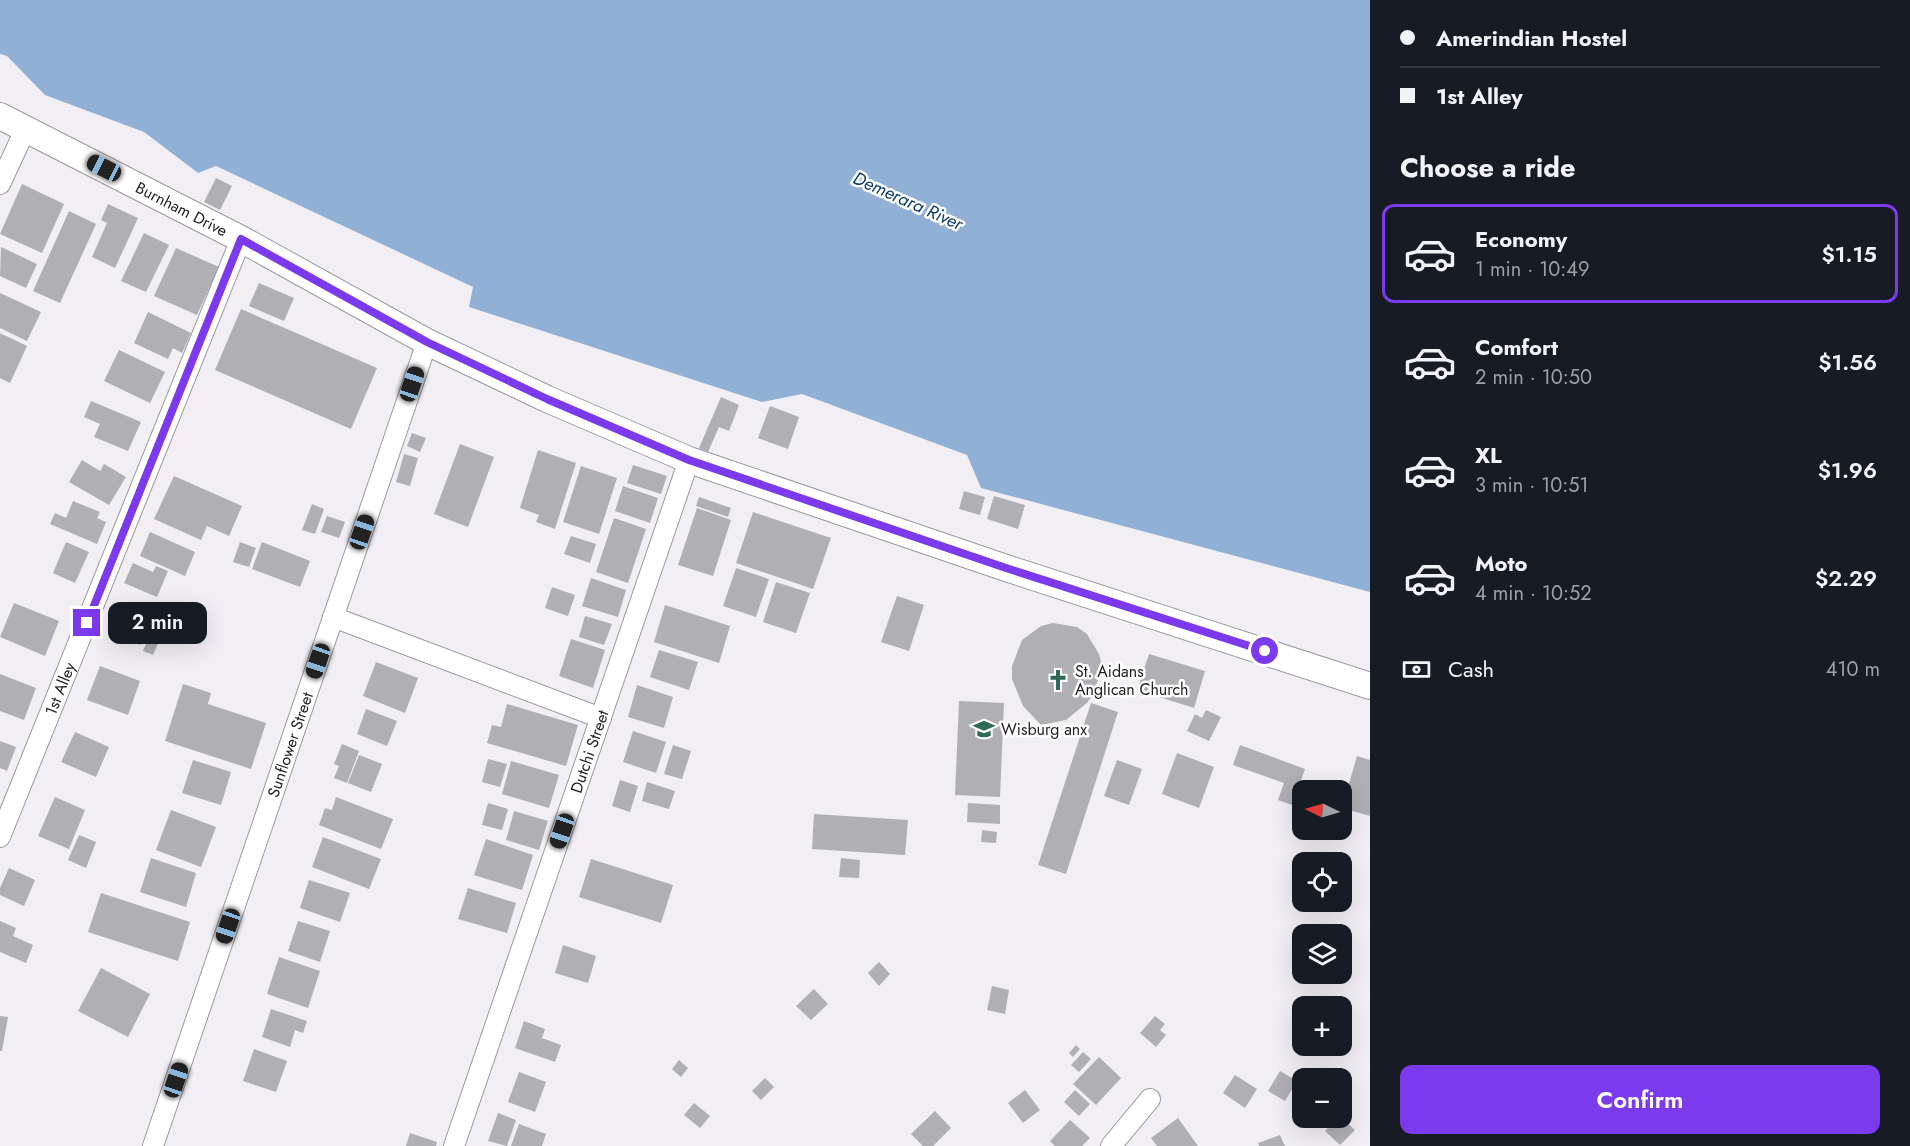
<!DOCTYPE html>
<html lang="en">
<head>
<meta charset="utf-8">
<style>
  body { margin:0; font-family:Jost,sans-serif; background:#20242c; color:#f1f3f6; height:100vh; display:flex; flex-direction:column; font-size:22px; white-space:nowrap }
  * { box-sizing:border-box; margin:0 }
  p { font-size:20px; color:#9ea1a6 }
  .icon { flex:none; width:33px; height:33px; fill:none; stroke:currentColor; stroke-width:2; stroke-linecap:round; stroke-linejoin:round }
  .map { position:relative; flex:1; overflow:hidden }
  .side { display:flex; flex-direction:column; background:#171b24; width:540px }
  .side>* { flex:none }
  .hud { display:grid; align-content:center; height:132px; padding:0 30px; background:#171b24 }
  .needle { width:39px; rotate:275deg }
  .buttons { position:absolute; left:1292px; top:780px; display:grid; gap:12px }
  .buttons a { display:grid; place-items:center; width:60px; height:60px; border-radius:12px; background:#171b24; box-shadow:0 6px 24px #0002; font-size:30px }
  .end { position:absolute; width:27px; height:27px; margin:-14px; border:8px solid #7c3aed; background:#fff; box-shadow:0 0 0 3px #fff }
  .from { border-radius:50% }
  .bubble { position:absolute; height:42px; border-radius:12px; background:#171b24; box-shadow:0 6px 24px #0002; font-size:20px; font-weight:600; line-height:42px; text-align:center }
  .car { position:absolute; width:18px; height:36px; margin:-18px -9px; border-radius:8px; box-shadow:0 0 4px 2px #0007; background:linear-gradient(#222 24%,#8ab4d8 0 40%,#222 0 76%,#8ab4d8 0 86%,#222 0) }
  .hud b { display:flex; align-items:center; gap:21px; height:57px; font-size:22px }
  .hud b+b { border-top:2px solid #363941 }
  .hud i { width:15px; height:15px; background:#f1f3f6 }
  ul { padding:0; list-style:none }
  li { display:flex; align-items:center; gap:18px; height:99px; margin:0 12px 9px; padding:0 18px; border:3px solid transparent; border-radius:12px }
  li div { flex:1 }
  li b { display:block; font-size:22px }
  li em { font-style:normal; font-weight:600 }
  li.selected { border-color:#7c3aed }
  li>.icon { width:54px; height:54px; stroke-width:1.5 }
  h2 { padding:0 30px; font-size:27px; line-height:72px }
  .pay { display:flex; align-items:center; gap:15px; height:66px; padding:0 30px; font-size:22px }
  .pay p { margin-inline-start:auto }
  .button { display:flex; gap:12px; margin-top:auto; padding:12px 30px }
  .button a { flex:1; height:69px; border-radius:12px; background:#7c3aed; color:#fff; font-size:24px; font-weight:600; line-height:69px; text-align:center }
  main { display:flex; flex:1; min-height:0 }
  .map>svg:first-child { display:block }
  .water { fill:#90b0d6 }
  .building { fill:#afafb4 }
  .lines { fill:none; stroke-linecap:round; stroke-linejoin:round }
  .minor-casing { stroke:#9b989d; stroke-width:22 }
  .tertiary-casing { stroke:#9b989d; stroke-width:28 }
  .minor { stroke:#fff; stroke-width:20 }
  .tertiary { stroke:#fff; stroke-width:26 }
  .route { stroke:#7c3aed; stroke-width:8 }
  .labels { text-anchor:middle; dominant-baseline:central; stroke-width:5; stroke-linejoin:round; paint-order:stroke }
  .street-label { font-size:16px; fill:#1e1d1f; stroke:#fff }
  .poi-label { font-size:16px; fill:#1e1d1f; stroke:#fff; text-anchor:start }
  .water-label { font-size:18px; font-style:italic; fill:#103c6c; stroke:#fff }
</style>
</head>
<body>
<main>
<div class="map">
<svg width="1370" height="1146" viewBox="0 0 1370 1146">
  <rect width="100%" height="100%" fill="#f2eff4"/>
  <!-- water -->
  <path class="water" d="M0,0H1370V592L981,488L967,455L802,394L762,402L469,307L473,287L216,166L198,173L144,132L45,95L7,56L0,54Z"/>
  <!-- building -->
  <g class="building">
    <path d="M216,178L232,186L220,210L204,202Z"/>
    <path d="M22,184L64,204L42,253L0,234Z"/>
    <path d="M108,204L138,218L115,268L92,257L107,223L101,220Z"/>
    <path d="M69,211L96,224L60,303L33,291Z"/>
    <path d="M144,233L169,245L146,292L121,281Z"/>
    <path d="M1,247L37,264L26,288L0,276Z"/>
    <path d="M176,248L219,267L197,315L154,296Z"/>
    <path d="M259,283L294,298L284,321L249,306Z"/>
    <path d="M0,293L41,312L27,341L0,328Z"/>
    <path d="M241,309L377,368L351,429L215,370Z"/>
    <path d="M148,312L191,333L182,353L173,348L168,359L134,343Z"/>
    <path d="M0,333L27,346L10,383L0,378Z"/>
    <path d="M119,350L165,372L150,403L104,381Z"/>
    <path d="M721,397L739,405L729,431L719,427L708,452L699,448Z"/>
    <path d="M91,401L141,422L128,451L94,437L100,424L84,417Z"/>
    <path d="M770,406L799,417L788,449L758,438Z"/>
    <path d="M412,433L426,438L420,452L407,446Z"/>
    <path d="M460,444L494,457L468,527L434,514Z"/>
    <path d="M538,450L576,463L555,529L536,522L539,515L520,508Z"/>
    <path d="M404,454L418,458L410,486L396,482Z"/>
    <path d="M82,460L100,471L104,464L126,477L109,505L69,482Z"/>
    <path d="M633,465L667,476L661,494L627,483Z"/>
    <path d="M581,466L617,478L599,534L563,522Z"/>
    <path d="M174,476L242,506L229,536L207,526L201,540L154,519Z"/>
    <path d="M623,486L658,498L650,523L615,511Z"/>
    <path d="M964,491L985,497L980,515L959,509Z"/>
    <path d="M994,496L1025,505L1018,529L987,519Z"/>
    <path d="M699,497L731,508L728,517L696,506Z"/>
    <path d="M73,501L100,512L97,518L106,522L97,544L50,524L55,513L66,518Z"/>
    <path d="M312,504L324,509L315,534L302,530Z"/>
    <path d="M697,508L731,520L713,576L678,565Z"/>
    <path d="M753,512L831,538L813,589L736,563Z"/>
    <path d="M327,516L345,522L339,538L321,532Z"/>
    <path d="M614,518L646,529L628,583L596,572Z"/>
    <path d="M150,532L195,552L185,576L140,556Z"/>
    <path d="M571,536L596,544L590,563L564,554Z"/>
    <path d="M66,542L89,552L75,583L53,573Z"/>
    <path d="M240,542L256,548L249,567L233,562Z"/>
    <path d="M262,542L310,561L300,587L252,569Z"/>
    <path d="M133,563L153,572L156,566L168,571L157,597L124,583Z"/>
    <path d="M736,568L769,579L756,617L723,606Z"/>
    <path d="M591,578L626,590L618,617L582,606Z"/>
    <path d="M776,582L810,593L796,633L763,622Z"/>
    <path d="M552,587L575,595L568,616L545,608Z"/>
    <path d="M897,596L924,605L909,651L881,642Z"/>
    <path d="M14,603L59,621L45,656L0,637Z"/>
    <path d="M125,605L152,617L140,645L113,633Z"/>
    <path d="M665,605L730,626L719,663L654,642Z"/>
    <path d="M585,616L612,624L604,645L579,637Z"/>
    <path d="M1053,623L1077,627L1087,634L1099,654L1102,666L1094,693L1087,703L1066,720L1041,725L1023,706L1012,679V666L1022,640L1041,626Z"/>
    <path d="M152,630L162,635L153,655L143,651Z"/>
    <path d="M571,639L605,650L593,688L559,676Z"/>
    <path d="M659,650L698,662L689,690L650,677Z"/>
    <path d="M1149,654L1205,671L1194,708L1137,690Z"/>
    <path d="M376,662L418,678L405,713L363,696Z"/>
    <path d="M100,666L140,681L128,715L87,700Z"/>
    <path d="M0,674L36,688L24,720L0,711Z"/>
    <path d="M183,684L211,693L208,704L266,723L251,769L165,741Z"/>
    <path d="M637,685L673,697L664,728L628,717Z"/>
    <path d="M959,701L1004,703L1000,797L955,795Z"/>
    <path d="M1091,703L1118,712L1066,874L1038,865Z"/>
    <path d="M507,704L578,725L566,766L487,743L492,725L501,727Z"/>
    <path d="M366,709L397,721L387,746L357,734Z"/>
    <path d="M1206,710L1221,717L1209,741L1187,731L1195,714L1202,718Z"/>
    <path d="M633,731L666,742L656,773L623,762Z"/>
    <path d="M75,732L109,747L96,777L61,762Z"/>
    <path d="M0,741L16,747L7,771L0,768Z"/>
    <path d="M342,744L359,751L347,783L334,778L339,766L334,764Z"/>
    <path d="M673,745L691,751L682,779L664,774Z"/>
    <path d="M1240,745L1305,769L1292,805L1278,800L1284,783L1233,765Z"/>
    <path d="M1177,753L1214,767L1199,808L1162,794Z"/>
    <path d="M359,755L382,764L371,792L348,783Z"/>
    <path d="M1357,756L1370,760V816L1342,808Z"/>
    <path d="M488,759L507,764L500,787L482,782Z"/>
    <path d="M193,760L231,772L221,805L182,793Z"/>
    <path d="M1117,760L1142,769L1129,805L1104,796Z"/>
    <path d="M511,761L559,775L549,808L502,794Z"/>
    <path d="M620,780L638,786L630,812L612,806Z"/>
    <path d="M647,782L675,791L669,809L642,801Z"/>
    <path d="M55,797L85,810L69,849L38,836Z"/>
    <path d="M336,797L393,819L381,849L319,825L325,808L332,810Z"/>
    <path d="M488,803L508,809L502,830L482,825Z"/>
    <path d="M968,803L1000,805V824L967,822Z"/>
    <path d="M171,810L216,827L201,867L156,850Z"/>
    <path d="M514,811L548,821L539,850L506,840Z"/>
    <path d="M814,814L908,820L905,855L812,849Z"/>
    <path d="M982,830L997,832L996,843L981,842Z"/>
    <path d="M79,835L96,842L86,868L68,860Z"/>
    <path d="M323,837L381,859L369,889L312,867Z"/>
    <path d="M486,839L533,855L522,890L474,875Z"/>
    <path d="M151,858L196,873L186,907L140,892Z"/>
    <path d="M841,858L860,860L859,878L839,877Z"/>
    <path d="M591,859L673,885L661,923L579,897Z"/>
    <path d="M9,868L35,880L24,906L0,895V888Z"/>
    <path d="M309,880L350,893L340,922L300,908Z"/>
    <path d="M468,888L516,903L507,933L458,919Z"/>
    <path d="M101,893L190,922L178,961L88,932Z"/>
    <path d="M0,921L16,928L13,936L33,945L26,963L0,952Z"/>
    <path d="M298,921L330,931L320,962L288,951Z"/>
    <path d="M563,945L596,956L588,983L555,973Z"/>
    <path d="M279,957L320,971L308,1008L267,994Z"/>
    <path d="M879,962L890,974L879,986L868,973Z"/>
    <path d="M101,968L150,994L128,1037L78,1011Z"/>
    <path d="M992,986L1009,990L1005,1014L987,1010Z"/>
    <path d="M814,989L828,1004L811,1020L796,1006Z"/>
    <path d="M271,1009L307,1021L303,1033L295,1030L290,1047L262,1037Z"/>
    <path d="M0,1016L8,1017L2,1051H0Z"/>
    <path d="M1155,1016L1165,1024L1160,1030L1166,1035L1156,1047L1140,1033Z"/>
    <path d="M524,1021L545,1029L542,1038L561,1045L555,1062L515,1048Z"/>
    <path d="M1076,1045L1080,1049L1073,1057L1069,1053Z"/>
    <path d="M254,1049L287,1061L276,1092L243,1081Z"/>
    <path d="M1083,1052L1091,1059L1079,1072L1071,1065Z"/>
    <path d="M1099,1057L1121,1078L1096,1105L1073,1084Z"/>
    <path d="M679,1060L688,1068L681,1077L672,1069Z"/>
    <path d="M1280,1071L1297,1081L1285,1101L1268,1091Z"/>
    <path d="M519,1072L546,1082L535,1112L508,1102Z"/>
    <path d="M1235,1075L1257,1089L1245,1108L1223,1093Z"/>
    <path d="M765,1078L774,1087L761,1100L752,1091Z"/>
    <path d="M1025,1090L1040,1110L1023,1123L1008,1103Z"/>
    <path d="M1075,1090L1090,1104L1079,1116L1064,1102Z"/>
    <path d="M694,1103L710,1116L700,1128L684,1115Z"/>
    <path d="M935,1111L951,1128L933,1146H923L911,1134Z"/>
    <path d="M498,1113L516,1120L507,1146L488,1141Z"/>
    <path d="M1178,1118L1198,1146H1157L1151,1138Z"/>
    <path d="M1337,1118H1342L1355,1130L1340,1145L1325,1131Z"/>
    <path d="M1070,1120L1090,1138L1082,1146H1055L1050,1141Z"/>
    <path d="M519,1124L546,1134L542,1146H511Z"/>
    <path d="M410,1133L437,1142L436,1146H406Z"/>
    <path d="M1280,1135L1285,1146H1259L1258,1143Z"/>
  </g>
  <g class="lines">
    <defs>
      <g id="minor">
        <path d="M0,184L26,128"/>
        <path d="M333,617L601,718"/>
        <path id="s1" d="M0,837L241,239"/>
        <path id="s2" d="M153,1146L427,342"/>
        <path id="s3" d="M454,1146L689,460"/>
        <path d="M1111,1146L1150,1099"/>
      </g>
      <g id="tertiary">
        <path id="s4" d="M0,116L241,239L427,342L547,399L689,460L1006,568L1370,686"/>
      </g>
    </defs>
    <!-- minor casing -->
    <use href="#minor" class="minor-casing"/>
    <!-- tertiary casing -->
    <use href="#tertiary" class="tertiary-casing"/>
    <!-- minor -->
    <use href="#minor" class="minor"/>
    <!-- tertiary -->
    <use href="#tertiary" class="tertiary"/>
  </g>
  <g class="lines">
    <!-- route -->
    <path class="route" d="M87,623L241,239L427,342L547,399L689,460L1006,568L1265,651"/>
  </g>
  <!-- icons -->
  <defs>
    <symbol id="church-bare" viewBox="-9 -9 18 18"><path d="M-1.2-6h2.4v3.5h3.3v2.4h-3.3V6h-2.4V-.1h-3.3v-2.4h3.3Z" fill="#2d6a56" stroke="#fff" stroke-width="2.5" paint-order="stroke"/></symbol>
    <symbol id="school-bare" viewBox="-9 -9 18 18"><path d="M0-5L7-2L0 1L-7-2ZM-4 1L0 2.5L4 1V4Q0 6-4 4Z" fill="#2d6a56" stroke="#fff" stroke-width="2.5" paint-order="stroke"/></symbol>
  </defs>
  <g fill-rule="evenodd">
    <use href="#church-bare" x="1043" y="665" width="30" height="30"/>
    <use href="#school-bare" x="969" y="714" width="30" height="30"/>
  </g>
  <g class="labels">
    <!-- street labels -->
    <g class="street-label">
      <text stroke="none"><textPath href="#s4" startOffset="204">Burnham Drive</textPath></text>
      <text stroke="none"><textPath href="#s1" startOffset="160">1st Alley</textPath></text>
      <text stroke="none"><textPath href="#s2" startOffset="424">Sunflower Street</textPath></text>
      <text stroke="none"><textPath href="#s3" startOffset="417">Dutchi Street</textPath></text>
    </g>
    <!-- poi labels -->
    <g class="poi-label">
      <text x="1075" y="671">St. Aidans<tspan x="1075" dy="18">Anglican Church</tspan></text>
      <text x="1001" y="729">Wisburg anx</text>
    </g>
    <!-- water labels -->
    <g class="water-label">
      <text transform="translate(908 201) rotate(24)">Demerara River</text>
    </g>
  </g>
</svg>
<div class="buttons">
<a><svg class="needle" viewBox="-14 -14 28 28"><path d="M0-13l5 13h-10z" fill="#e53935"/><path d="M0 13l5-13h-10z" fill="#9ea1a6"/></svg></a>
<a><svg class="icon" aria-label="locate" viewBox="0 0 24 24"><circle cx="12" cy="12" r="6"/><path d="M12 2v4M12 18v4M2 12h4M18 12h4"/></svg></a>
<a><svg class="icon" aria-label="layers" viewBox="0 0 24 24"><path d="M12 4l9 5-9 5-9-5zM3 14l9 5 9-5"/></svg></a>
<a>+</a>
<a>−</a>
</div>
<i class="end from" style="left:1265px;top:651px"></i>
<i class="end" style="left:87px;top:623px"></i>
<div class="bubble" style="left:108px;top:602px;width:99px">2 min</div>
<i class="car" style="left:104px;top:168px;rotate:297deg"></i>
<i class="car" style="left:412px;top:384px;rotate:19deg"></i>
<i class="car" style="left:362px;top:532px;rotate:19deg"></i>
<i class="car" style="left:318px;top:661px;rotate:199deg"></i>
<i class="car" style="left:562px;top:831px;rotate:199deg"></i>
<i class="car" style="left:228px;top:926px;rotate:199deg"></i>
<i class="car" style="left:176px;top:1080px;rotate:19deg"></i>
</div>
<section class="side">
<div class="hud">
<b><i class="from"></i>Amerindian Hostel</b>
<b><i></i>1st Alley</b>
</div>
<h2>Choose a ride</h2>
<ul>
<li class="selected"><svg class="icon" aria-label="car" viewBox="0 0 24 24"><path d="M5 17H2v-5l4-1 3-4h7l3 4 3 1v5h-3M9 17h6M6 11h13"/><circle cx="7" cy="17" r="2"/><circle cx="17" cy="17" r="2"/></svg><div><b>Economy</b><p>1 min · 10:49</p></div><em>$1.15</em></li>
<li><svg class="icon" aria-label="car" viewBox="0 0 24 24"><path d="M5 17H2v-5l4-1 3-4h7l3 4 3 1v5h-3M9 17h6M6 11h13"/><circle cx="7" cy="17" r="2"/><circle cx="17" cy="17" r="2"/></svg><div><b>Comfort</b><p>2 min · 10:50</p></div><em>$1.56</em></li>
<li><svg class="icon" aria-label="car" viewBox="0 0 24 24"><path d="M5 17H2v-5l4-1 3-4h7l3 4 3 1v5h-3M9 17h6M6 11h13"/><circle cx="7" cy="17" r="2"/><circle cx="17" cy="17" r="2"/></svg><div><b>XL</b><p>3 min · 10:51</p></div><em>$1.96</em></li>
<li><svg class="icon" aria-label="car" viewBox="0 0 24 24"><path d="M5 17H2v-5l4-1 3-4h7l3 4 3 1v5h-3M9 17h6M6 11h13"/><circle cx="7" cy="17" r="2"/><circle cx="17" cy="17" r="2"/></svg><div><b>Moto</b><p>4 min · 10:52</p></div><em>$2.29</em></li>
</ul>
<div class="pay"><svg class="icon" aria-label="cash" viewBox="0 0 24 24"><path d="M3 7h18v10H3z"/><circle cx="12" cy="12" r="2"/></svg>Cash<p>410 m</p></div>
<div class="button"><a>Confirm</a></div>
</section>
</main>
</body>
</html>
